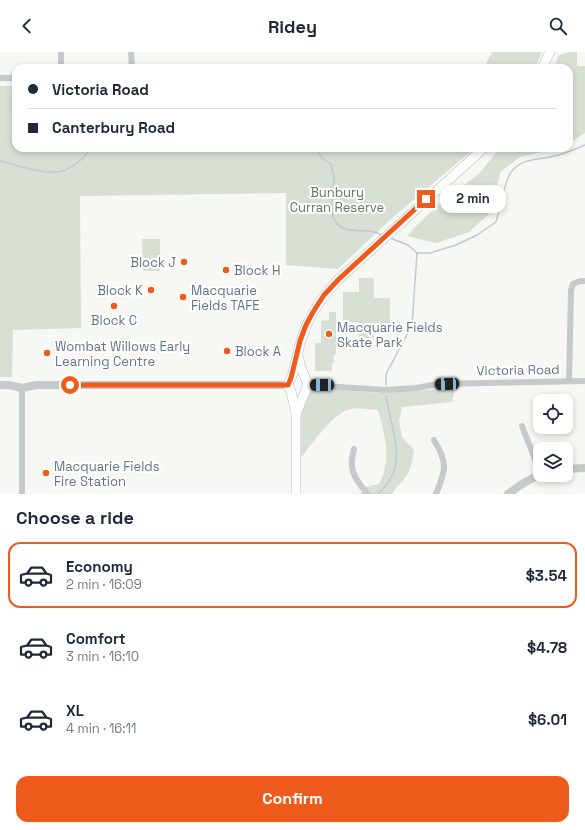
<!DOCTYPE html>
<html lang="en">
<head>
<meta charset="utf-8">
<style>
  body { margin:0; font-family:"Space Grotesk",sans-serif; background:#f2f2f3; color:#1f2937; height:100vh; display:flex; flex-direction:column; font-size:15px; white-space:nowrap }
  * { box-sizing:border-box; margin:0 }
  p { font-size:13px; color:#747a83 }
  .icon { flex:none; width:22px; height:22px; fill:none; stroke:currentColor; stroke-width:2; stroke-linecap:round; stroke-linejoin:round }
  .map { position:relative; height:442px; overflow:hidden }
  .sheet { display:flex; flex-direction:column; background:#fff; flex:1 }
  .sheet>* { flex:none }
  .banner { position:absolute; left:12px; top:12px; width:561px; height:88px; border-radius:12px; box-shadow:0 2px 6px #0003; display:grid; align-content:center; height:88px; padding:0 16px; background:#fff }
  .fabs { position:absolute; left:533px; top:342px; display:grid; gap:8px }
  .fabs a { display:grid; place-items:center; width:40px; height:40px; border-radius:8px; background:#fff; box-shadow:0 2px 6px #0003; font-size:20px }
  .end { position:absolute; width:18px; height:18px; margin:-9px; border:5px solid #ef5b1c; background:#fff; box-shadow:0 0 0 2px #fff }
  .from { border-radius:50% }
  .bubble { position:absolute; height:28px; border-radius:12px; background:#fff; box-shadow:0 2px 6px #0003; font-size:13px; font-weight:700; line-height:28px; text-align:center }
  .car { position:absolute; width:12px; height:24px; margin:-12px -6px; border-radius:5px; box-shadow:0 0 3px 1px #0007; background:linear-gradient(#222 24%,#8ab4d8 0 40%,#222 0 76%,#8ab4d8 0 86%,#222 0) }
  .banner b { display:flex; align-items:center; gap:14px; height:38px; font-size:15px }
  .banner b+b { border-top:1px solid #e0e1e3 }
  .banner i { width:10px; height:10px; background:#1f2937 }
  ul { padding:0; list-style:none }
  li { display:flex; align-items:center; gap:12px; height:66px; margin:0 8px 6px; padding:0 8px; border:2px solid transparent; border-radius:12px }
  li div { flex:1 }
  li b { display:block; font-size:15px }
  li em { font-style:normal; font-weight:700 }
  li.current { border-color:#ef5b1c }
  li>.icon { width:36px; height:36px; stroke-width:1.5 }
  h2 { padding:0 16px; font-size:18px; line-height:48px }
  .cta { display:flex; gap:8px; margin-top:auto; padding:8px 16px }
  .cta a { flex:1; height:46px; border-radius:12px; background:#ef5b1c; color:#fff; font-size:16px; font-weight:700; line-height:46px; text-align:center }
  header { display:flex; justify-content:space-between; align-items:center; height:52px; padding:0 16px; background:#fff; font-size:18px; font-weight:700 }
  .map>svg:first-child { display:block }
  .green { fill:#d8dfd4 }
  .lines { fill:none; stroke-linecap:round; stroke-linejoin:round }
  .stream { stroke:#c0cacf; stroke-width:1.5 }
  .secondary-casing { stroke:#b8bdc2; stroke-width:10 }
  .minor { stroke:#c6cacd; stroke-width:6 }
  .tertiary { stroke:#c6cacd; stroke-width:8 }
  .secondary { stroke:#fff; stroke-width:9 }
  .route { stroke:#ef5b1c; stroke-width:5 }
  .poi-dot { fill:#ef5b1c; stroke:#fff; stroke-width:1.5 }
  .labels { text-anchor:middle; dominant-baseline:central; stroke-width:4; stroke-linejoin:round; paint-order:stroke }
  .park-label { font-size:13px; fill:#63795f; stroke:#fff }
  .poi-label { font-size:13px; fill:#647587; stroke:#fff; text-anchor:start }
  .street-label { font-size:13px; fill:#647587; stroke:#fff }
</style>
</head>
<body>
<header><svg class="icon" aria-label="back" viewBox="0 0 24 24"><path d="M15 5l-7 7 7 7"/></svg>Ridey<svg class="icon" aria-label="search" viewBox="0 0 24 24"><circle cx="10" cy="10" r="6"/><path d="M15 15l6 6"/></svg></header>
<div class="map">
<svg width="585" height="442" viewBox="0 0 585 442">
  <rect width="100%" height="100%" fill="#f7f7f4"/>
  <!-- green -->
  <g class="green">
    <path d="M492,0H542L535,16H484Z"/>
    <path d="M568,0H577V14H585V81L569,91V16H554L558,4Z"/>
    <path d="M0,34H16V96H475L392,166L338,217L286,213V141L80,144L81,276L13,278L12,325H0Z"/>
    <path d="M500,96H561L556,99H548L522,104L501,119L490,161L469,180L436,191L407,184L415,175L447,145L479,122Z"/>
    <path d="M142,187H160V219H143Z"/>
    <path d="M359,226H374V246H390V276H374V286H359L358,270H343V240H359Z"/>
    <path d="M329,260H336V303H334V311H332V318L330,319H316L315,318V291H321V269L329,268Z"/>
    <path d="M314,336L379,341L455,336L452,350L402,355L399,368L402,385L414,398C413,407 411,418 405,426C400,433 397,433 392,442H360L366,435L379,432C392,409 385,382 378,358C371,358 357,355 350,357C333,361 311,393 300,407L299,356Z"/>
  </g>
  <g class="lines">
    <!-- stream -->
    <g class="stream">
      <path d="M166,96L173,98L205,97L210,96"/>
      <path d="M315,96L322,106L331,112C332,117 334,122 334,127C335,142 324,167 343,176C350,179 359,178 367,179C372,179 378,181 382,183"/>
      <path d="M0,109C17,113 53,127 69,116C74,114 78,110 82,107C86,103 88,98 93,96"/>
      <path d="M390,186L408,193L417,201H430L456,193L477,183L496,170C500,157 504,130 511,120C521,107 536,108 550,105C562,103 574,98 585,93"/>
      <path d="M386,333V322L412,273L417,201"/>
      <path d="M378,442C387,434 395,422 396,410C399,395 389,362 386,345"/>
    </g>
    <defs>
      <g id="secondary">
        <path d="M542,16L550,0"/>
        <path d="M296,362L308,333L300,312L298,303"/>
        <path d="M296,442V362L291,339L288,333C289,328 292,325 293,321C302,279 309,258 339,227L484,96"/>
      </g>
    </defs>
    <!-- secondary casing -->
    <use href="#secondary" class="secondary-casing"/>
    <!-- minor -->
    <g class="minor">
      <path d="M61,0V16"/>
      <path d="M131,0L132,16"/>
      <path d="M0,26H16"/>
      <path d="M569,329L571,238L573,232L580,229H585"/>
      <path d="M308,333L385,338L416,336L438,332L585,329"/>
      <path d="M22,336V442"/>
      <path d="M522,374L540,420"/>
      <path d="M434,388C448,411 446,418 436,442"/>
      <path d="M354,397C353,402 351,408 352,413C352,423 361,435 368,442"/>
    </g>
    <!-- tertiary -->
    <g class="tertiary">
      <path d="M0,333H9L22,336L36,333H288"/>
      <path d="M566,417L585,416"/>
      <path d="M508,442L522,432L540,422"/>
    </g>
    <!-- secondary -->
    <use href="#secondary" class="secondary"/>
  </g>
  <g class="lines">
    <!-- route -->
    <path class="route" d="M70,333H288L291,326L300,289L306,273L313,260L324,243L339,227L426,147"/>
  </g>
  <!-- markers -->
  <g class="poi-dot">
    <circle cx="184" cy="210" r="4"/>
    <circle cx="226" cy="218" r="4"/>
    <circle cx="151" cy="238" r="4"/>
    <circle cx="183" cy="245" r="4"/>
    <circle cx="114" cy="254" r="4"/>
    <circle cx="329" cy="282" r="4"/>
    <circle cx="227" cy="299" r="4"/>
    <circle cx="47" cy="301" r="4"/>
    <circle cx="46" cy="421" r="4"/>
  </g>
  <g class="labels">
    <!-- park labels -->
    <g class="park-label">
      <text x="337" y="140">Bunbury<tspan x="337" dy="15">Curran Reserve</tspan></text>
    </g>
    <!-- poi labels -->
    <g class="poi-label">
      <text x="176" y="210" text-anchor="end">Block J</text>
      <text x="234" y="218">Block H</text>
      <text x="143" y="238" text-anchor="end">Block K</text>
      <text x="191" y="238">Macquarie<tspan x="191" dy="15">Fields TAFE</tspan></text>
      <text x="114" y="268" text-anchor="middle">Block C</text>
      <text x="337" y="275">Macquarie Fields<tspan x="337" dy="15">Skate Park</tspan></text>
      <text x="55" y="294">Wombat Willows Early<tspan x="55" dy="15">Learning Centre</tspan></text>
      <text x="235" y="299">Block A</text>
      <text x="54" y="414">Macquarie Fields<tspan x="54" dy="15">Fire Station</tspan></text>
    </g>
    <!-- street labels -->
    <g class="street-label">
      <text transform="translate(518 318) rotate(-1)">Victoria Road</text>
    </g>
  </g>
</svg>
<div class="fabs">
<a><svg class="icon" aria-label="locate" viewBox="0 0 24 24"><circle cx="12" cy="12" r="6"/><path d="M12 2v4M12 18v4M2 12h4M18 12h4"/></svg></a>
<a><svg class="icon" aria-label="layers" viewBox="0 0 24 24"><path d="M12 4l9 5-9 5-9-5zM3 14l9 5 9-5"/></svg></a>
</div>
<i class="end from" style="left:70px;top:333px"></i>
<i class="end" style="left:426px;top:147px"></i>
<div class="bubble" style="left:440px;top:133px;width:66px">2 min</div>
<i class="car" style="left:447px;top:332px;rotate:268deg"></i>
<i class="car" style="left:322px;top:333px;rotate:270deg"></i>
<div class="banner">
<b><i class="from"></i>Victoria Road</b>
<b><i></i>Canterbury Road</b>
</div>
</div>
<section class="sheet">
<h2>Choose a ride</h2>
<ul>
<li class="current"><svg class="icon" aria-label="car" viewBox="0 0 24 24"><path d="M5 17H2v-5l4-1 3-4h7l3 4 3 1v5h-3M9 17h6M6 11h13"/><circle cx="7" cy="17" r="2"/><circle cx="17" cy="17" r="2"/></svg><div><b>Economy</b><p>2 min · 16:09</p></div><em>$3.54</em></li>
<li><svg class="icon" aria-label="car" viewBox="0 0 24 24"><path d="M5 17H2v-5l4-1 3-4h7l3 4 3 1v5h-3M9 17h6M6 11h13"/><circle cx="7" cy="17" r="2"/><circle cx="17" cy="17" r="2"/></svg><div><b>Comfort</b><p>3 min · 16:10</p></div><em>$4.78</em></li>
<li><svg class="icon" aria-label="car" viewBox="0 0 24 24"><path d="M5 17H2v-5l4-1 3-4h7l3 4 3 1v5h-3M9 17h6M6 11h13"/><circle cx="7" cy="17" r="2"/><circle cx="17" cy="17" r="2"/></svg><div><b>XL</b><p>4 min · 16:11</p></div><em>$6.01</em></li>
</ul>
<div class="cta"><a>Confirm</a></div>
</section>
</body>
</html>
